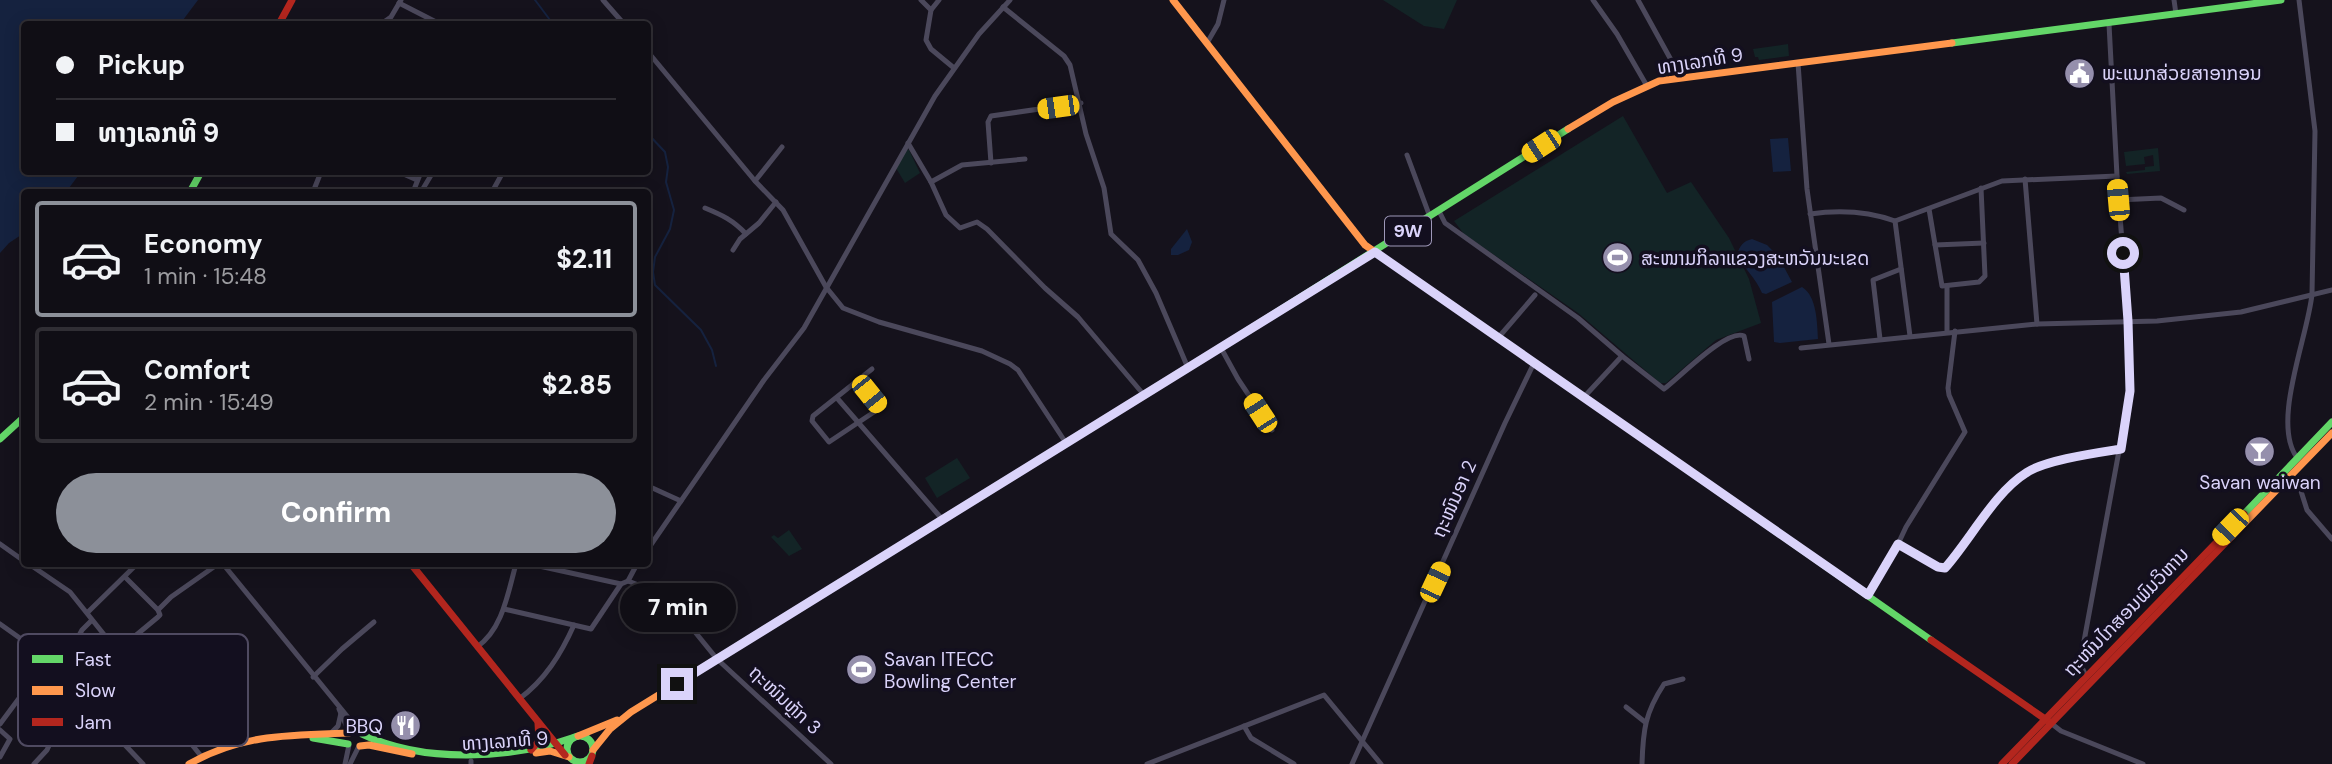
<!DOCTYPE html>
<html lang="en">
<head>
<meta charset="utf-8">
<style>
  body { margin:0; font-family:"DM Sans","Noto Sans Lao",sans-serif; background:#1e1c22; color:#f1f3f6; height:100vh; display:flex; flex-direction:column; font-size:26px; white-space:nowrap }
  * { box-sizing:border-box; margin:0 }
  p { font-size:23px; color:#9c9ca0 }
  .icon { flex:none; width:38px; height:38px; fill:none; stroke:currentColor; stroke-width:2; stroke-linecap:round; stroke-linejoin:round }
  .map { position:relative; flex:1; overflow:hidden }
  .side { position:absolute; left:21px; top:189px; width:630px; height:378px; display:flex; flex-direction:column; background:#100e15; border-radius:7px; box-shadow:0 4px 18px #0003,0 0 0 2px #302e34 }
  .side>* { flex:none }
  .guide { position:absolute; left:21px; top:21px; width:630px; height:154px; border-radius:7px; box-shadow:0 4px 18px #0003,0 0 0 2px #302e34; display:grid; align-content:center; height:154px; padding:0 35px; background:#100e15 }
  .end { position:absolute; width:32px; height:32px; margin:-16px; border:9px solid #dad3fa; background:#111; box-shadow:0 0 0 4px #111 }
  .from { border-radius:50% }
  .bubble { position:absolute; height:49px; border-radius:24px; background:#100e15; box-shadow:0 4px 18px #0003,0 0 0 2px #302e34; font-size:23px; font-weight:800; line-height:49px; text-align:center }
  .car { position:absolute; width:21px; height:42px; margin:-21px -10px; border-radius:9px; box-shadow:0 0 5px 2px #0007; background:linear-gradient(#f5c518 24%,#345 0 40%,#f5c518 0 76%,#345 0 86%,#f5c518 0) }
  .guide b { display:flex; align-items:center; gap:24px; height:66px; font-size:26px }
  .guide b+b { border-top:2px solid #302e34 }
  .guide i { width:18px; height:18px; background:#f1f3f6 }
  ul { padding:12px 0 0; list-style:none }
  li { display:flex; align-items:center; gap:21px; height:116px; margin:0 14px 10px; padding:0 21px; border:4px solid #302e34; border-radius:7px }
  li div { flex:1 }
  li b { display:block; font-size:26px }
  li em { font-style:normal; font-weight:800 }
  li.on { border-color:#8c9099 }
  li>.icon { width:63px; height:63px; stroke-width:1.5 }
  .primary-button { display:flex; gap:14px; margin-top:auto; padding:14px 35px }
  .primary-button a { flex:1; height:80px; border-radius:42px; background:#8c9099; color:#fff; font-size:28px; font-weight:800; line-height:80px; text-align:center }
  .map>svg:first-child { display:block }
  .green { fill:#132426 }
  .water { fill:#15223f }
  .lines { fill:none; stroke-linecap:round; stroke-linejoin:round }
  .stream { stroke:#15223f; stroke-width:2 }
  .street { stroke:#4b485b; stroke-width:5 }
  .fast { stroke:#63d668; stroke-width:7 }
  .slow { stroke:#ff974d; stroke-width:7 }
  .jam { stroke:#b3261e; stroke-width:7 }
  .route { stroke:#dad3fa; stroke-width:9 }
  .labels { text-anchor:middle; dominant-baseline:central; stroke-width:7; stroke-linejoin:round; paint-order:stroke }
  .shield { fill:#130f1f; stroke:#9e98b8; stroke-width:2 }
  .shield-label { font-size:18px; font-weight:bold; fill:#dad3fa }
  .street-label { font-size:19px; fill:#dad3fa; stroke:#130f1f }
  .poi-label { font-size:19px; fill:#dad3fa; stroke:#130f1f; text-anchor:start }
  .key { fill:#130f1f; stroke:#4f4a61; stroke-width:2 }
  .key-label { font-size:19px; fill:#dad3fa }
</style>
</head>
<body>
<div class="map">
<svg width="2332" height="764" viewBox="0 0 2332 764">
  <rect width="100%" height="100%" fill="#15121c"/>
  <!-- green -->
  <g class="green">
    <path d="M1383,0H1457L1444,29L1424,26Z"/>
    <path d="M1788,44L1789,56L1759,60L1758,57H1755L1753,49Z"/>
    <path d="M1623,116L1667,193L1691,182L1729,238L1749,279L1761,323L1716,340L1666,383H1660L1578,313L1464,234L1454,221Z"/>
    <path d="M2158,148L2160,171L2127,174L2126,172L2145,170V167L2154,166L2153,155L2144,157L2145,164L2126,166L2124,152Z"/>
    <path d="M906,149L909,150L920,173L905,183L896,168Z"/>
    <path d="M957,458L970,478L937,498L925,478Z"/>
    <path d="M789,530L802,549L789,556L771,537L774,535L778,538Z"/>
  </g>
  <!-- water -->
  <g class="water">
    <path d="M0,0H198L180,24H24V172H81L66,192H24V233L9,243L0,253Z"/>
    <path d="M1788,138L1791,171L1773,172L1770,139Z"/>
    <path d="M1187,229L1192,242L1189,250L1178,255H1171V249Z"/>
    <path d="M1752,239L1767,245L1778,256L1792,282L1766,294L1762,293C1756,278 1744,269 1737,254C1740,246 1743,241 1752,239Z"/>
    <path d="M1802,287C1817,296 1817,323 1818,339L1780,343L1774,342L1772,302Z"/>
  </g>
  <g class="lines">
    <!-- stream -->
    <g class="stream">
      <path d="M535,0L553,24"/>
      <path d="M648,134L665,152L668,167L666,182L674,210L670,229L655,257L653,272L655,285L701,330L712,350L716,366"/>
    </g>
    <!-- street -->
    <g class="street">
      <path d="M603,0L624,24"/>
      <path d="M921,0L931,10L926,40L931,49L954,68"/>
      <path d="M1593,0L1617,34L1647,86"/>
      <path d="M1638,0L1681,78"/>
      <path d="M2174,0L2176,14"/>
      <path d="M399,3L440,24"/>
      <path d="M1003,7L1064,56L1070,65L1086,134L1104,188L1111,234L1138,260L1156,293L1188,368"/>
      <path d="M931,10L939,0"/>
      <path d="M381,24L391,17L401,0"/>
      <path d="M1207,43L1218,24L1224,0"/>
      <path d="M648,52L755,181"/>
      <path d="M1798,63L1807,189L1829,344"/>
      <path d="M908,143L931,182L946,215L960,228L977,222L987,229L1045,288L1078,317L1144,395"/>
      <path d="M782,147L755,181L783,210L826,287L843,308L879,322L982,351L1010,364L1018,370L1066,443"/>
      <path d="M1407,155L1430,217"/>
      <path d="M991,163L988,122L991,116L1081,103"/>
      <path d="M399,172L417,180"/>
      <path d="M2025,179L2037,324"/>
      <path d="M931,182L962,165L1025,159"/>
      <path d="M313,192L321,172"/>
      <path d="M413,192L421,172"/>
      <path d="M421,192L433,172"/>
      <path d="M492,192L503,172"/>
      <path d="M2118,200L2161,198L2184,210"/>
      <path d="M705,208C722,215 733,220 746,234"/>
      <path d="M1929,209L1942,286L1979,282L1985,276L1981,188"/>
      <path d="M1439,211L1445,223L1578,318L1622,356L1584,397"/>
      <path d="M1810,214C1838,210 1867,211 1895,221L2002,181L2117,176"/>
      <path d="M1895,221L1910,336"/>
      <path d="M1935,245L1984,243"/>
      <path d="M733,250L740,239L759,223L776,202"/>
      <path d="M1947,332V286"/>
      <path d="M1498,338L1535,295"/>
      <path d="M1880,339L1873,280L1901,269"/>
      <path d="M1221,348L1238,379L1272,430"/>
      <path d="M1801,348L2037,324L2157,321L2241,312L2332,290"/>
      <path d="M1622,356L1664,389C1679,378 1727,328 1744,336L1749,359"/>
      <path d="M858,380L880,408L829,442L812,421L813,416L872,369"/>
      <path d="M837,398L942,519"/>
      <path d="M2298,459C2270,424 2308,337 2312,294L2315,131L2299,0"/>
      <path d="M2291,474L2300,488L2307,510L2332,539"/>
      <path d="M648,486L681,501"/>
      <path d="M0,544L24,561"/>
      <path d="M1898,544L1938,567L1945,568C1971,541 1995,492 2026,473C2045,460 2096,452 2121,449"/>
      <path d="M648,549L764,380L804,328L935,96L979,34L1010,0"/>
      <path d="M29,564L70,592L201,756"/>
      <path d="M223,564L360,732"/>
      <path d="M530,564L621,584"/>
      <path d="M125,577L158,610"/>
      <path d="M628,581L665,595L717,659L831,764"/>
      <path d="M1868,595L1898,544L1906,527L1965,432L1949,395L1948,388L1955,331"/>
      <path d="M504,609L591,629L621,584L628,581L637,564"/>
      <path d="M88,612L137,564"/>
      <path d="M0,624L31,646L143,764"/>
      <path d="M477,647C503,629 508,592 516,564"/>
      <path d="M117,651L158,617L160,615L158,610L171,597L218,564"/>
      <path d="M50,666L59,652L76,641L82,630L92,620"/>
      <path d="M2086,676L2080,663L2130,391L2128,321L2117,176L2109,24"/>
      <path d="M313,677L342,649L374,622"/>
      <path d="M519,699C545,680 561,654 574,625"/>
      <path d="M1626,707L1645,722"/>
      <path d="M339,709L349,732"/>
      <path d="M0,724L46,662"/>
      <path d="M2052,724L2061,731L2143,764"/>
      <path d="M1244,726L1251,738L1294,764"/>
      <path d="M0,730L10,739L0,757"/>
      <path d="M332,732L338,726L341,713"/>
      <path d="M34,764L47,750L59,723L84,701"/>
      <path d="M345,764L349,745"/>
      <path d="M350,764L359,746"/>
      <path d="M471,764V761"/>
      <path d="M1147,764L1324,695L1381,764"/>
      <path d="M1352,764L1505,423L1534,363"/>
      <path d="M1642,764C1643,730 1645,713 1664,684L1683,679"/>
    </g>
    <!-- fast -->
    <g class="fast">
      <path d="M1952,43L2281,0"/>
      <path d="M190,192L201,172"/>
      <path d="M1469,317L1931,640"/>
      <path d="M1183,371L1568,129"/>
      <path d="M0,439L24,417"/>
      <path d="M2244,514L2332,422"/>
      <path d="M362,734C424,764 512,759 575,737"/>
      <circle cx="580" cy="749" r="13"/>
      <path d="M313,738L348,744"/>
    </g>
    <!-- slow -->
    <g class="slow">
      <path d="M1173,0L1365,245L1469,317"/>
      <path d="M1568,129L1613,102L1659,81L1952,43"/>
      <path d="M2231,537L2332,433"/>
      <path d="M578,736L617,720"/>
      <path d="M360,746L369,745L412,754"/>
      <path d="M593,750L610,729L631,712L819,596"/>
      <path d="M536,753L550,751L569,757"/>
      <path d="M189,764C242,734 290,735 349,733"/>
    </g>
    <!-- jam -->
    <g class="jam">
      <path d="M279,24L292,0"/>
      <path d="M411,564L565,755"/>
      <path d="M819,596L1183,371"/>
      <path d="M1931,640L2048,721"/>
      <path d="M531,750L539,741L538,723"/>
      <path d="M589,764L592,756"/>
      <path d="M2002,764L2244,514"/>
      <path d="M2012,764L2231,537"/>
    </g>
  </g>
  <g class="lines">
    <!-- route -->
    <path class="route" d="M677,684L1375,252L1868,595L1898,544L1938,567L1945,568C1970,540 1995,492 2026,473C2045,460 2096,453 2121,449L2130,391L2128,321L2123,253"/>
  </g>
  <!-- icons -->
  <defs>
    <symbol id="civic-disc" viewBox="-11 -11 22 22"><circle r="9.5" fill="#958fac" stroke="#130f1f"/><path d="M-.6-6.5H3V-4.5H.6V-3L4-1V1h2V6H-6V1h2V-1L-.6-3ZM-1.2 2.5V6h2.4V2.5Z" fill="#fff"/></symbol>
    <symbol id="stadium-disc" viewBox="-11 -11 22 22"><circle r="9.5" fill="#958fac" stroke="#130f1f"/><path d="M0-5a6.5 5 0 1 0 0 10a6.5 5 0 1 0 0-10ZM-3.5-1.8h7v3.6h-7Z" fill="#fff"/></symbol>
    <symbol id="bar-disc" viewBox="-11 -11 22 22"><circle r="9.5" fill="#958fac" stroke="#130f1f"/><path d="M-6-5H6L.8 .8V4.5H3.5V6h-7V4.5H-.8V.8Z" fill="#fff"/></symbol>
    <symbol id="restaurant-disc" viewBox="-11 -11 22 22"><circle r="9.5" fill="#958fac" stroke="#130f1f"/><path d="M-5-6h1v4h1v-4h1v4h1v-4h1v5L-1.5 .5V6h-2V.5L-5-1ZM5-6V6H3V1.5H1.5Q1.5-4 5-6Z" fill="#fff"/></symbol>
  </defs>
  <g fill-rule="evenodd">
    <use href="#civic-disc" x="2062" y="56" width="35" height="35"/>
    <use href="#stadium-disc" x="1600" y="240" width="35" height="35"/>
    <use href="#bar-disc" x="2242" y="434" width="35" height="35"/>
    <use href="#stadium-disc" x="844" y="652" width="35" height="35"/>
    <use href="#restaurant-disc" x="388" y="708" width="35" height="35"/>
  </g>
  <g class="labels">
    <!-- shield labels -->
    <rect class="shield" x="1385" y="216.5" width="46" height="29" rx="5"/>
    <g class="shield-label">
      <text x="1408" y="231">9W</text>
    </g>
    <!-- street labels -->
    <g class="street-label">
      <text transform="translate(1700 61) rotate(-9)">ທາງເລກທີ 9</text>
      <text transform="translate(1454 499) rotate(-66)">ຖະໜົນອາ 2</text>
      <text transform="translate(2126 612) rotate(-46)">ຖະໜົນໄກສອນພົມວິຫານ</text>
      <text transform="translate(785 700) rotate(43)">ຖະໜົນຫຼັກ 3</text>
      <text transform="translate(505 741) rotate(-4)">ທາງເລກທີ 9</text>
    </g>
    <!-- poi labels -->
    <g class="poi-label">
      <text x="2102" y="73">ພະແນກສ່ວຍສາອາກອນ</text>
      <text x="1641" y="258">ສະໜາມກິລາແຂວງສະຫວັນນະເຂດ</text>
      <text x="2260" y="482" text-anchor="middle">Savan waiwan</text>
      <text x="884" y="659">Savan ITECC<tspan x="884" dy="22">Bowling Center</tspan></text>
      <text x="383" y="726" text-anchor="end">BBQ</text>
    </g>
  </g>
  <!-- legend -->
  <rect x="18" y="634" width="230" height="112" rx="10" class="key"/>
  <rect x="32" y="655" width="31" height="8" fill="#63d668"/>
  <rect x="32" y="686" width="31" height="9" fill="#ff974d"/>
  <rect x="32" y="718" width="31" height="8" fill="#b3261e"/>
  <g class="key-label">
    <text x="75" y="666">Fast</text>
    <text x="75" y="697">Slow</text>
    <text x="75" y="729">Jam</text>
  </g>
</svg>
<i class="end from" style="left:2123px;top:253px"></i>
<i class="end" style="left:677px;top:684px"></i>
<div class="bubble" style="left:620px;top:583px;width:116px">7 min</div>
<i class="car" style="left:1058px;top:107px;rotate:262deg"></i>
<i class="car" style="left:1541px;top:146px;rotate:237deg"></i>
<i class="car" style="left:2118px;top:200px;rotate:355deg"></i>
<i class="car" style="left:869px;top:394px;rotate:141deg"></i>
<i class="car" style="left:1260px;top:413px;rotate:327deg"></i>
<i class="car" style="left:2230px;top:527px;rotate:224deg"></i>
<i class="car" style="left:1435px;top:582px;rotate:25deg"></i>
<div class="guide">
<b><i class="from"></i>Pickup</b>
<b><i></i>ທາງເລກທີ 9</b>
</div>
<section class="side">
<ul>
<li class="on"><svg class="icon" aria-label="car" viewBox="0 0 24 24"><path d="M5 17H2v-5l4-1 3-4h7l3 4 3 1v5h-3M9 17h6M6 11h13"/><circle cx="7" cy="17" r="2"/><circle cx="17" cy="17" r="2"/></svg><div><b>Economy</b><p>1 min · 15:48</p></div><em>$2.11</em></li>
<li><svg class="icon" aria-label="car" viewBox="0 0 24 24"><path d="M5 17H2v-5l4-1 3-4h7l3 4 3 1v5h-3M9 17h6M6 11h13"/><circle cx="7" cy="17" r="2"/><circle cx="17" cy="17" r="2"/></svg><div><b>Comfort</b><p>2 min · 15:49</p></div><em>$2.85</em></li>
</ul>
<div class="primary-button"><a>Confirm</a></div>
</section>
</div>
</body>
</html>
